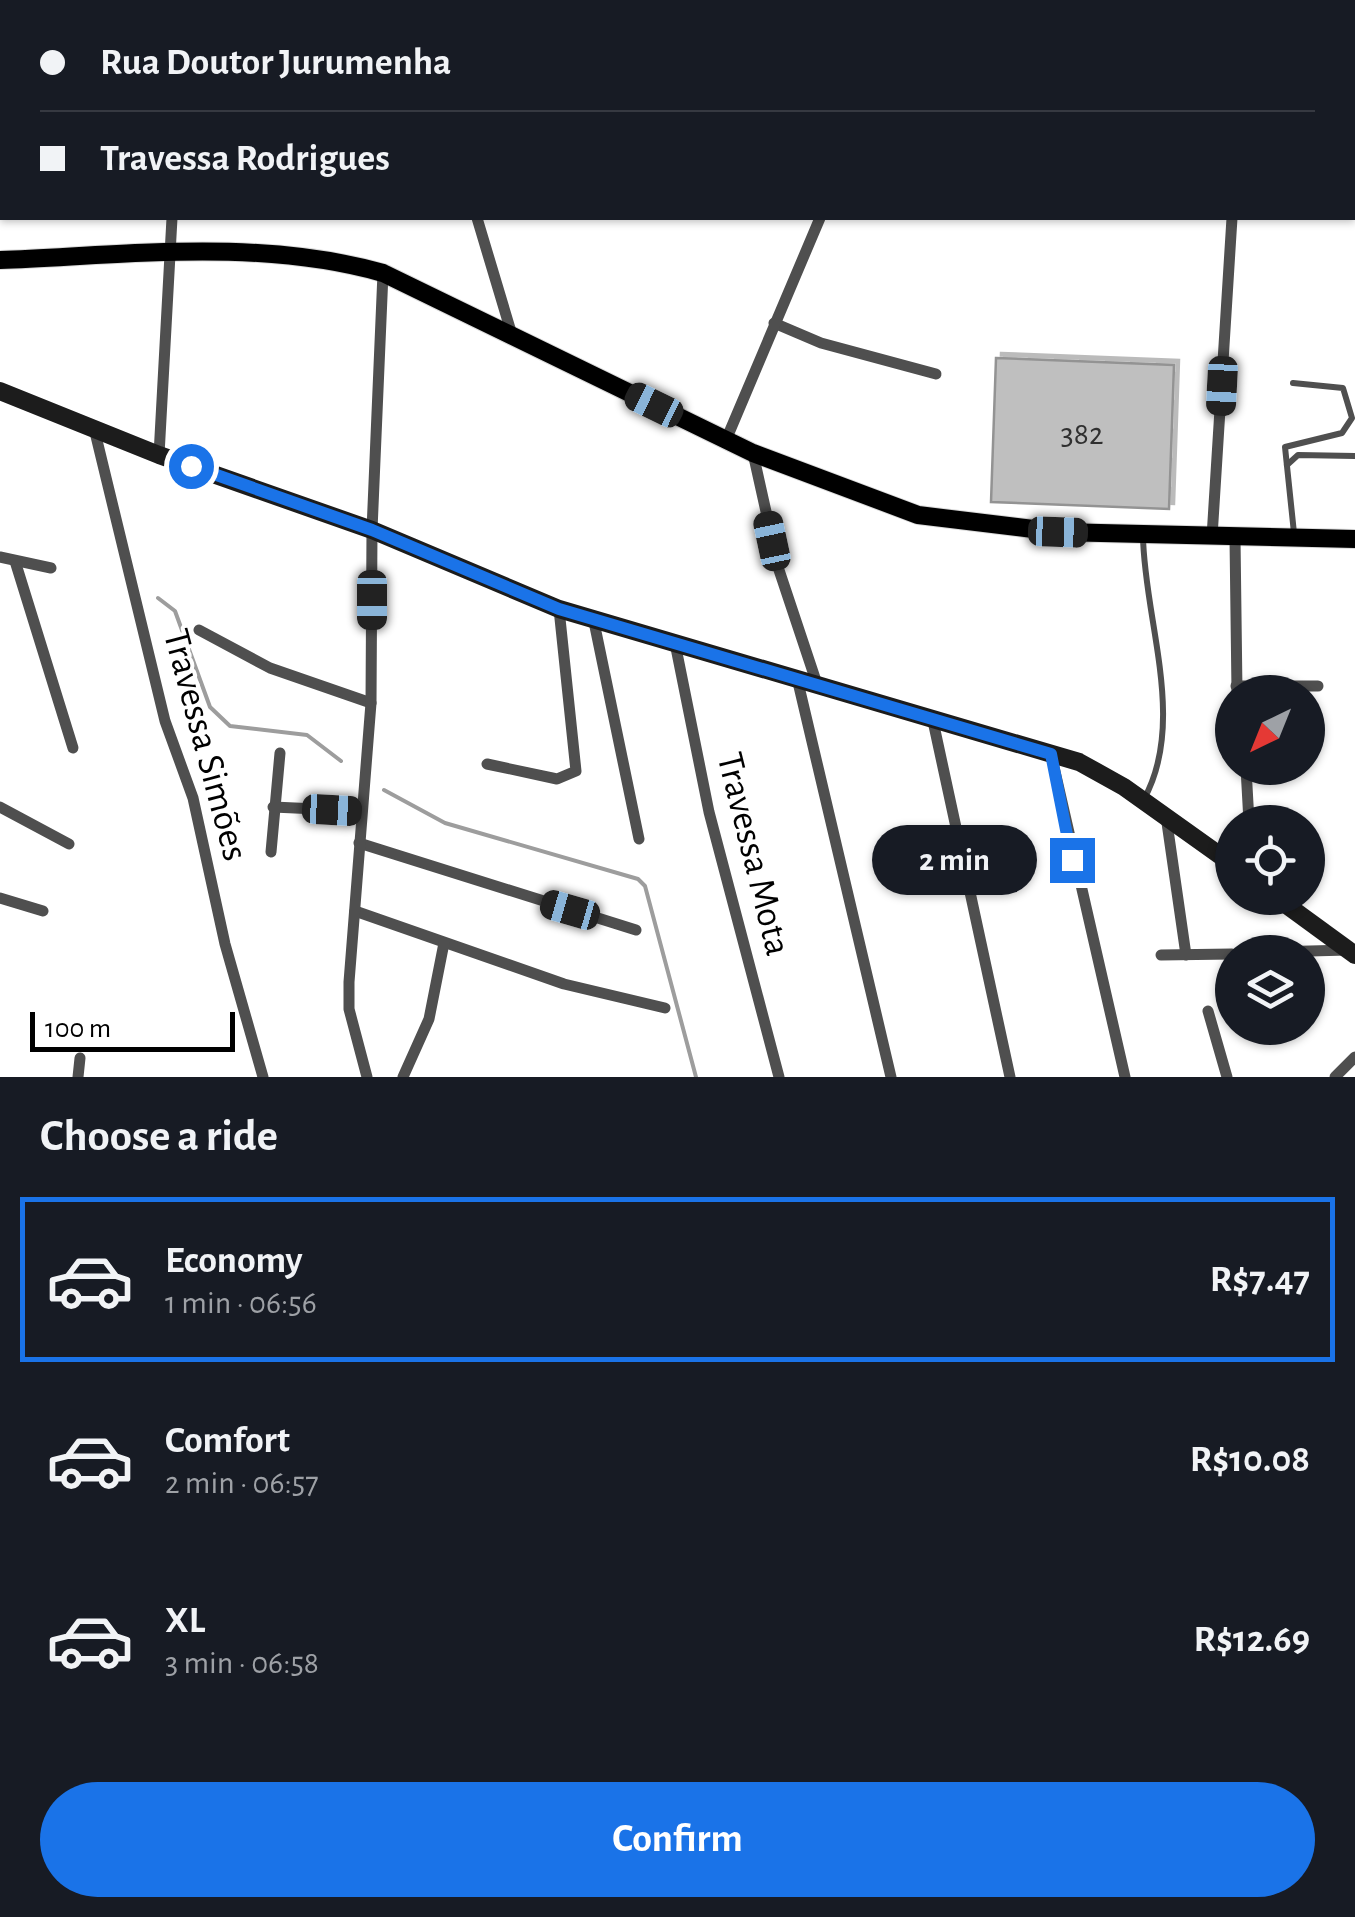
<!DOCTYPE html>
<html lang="en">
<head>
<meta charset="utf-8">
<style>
  body { margin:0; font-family:"Alegreya Sans",sans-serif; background:#242831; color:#f1f3f6; height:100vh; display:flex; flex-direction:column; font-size:38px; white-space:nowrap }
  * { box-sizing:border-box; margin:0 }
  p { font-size:32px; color:#9ea1a6 }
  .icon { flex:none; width:55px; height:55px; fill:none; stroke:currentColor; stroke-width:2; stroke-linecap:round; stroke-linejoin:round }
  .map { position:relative; height:1077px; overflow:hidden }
  .panel { display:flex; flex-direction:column; background:#171b24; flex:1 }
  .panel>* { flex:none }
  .top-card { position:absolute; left:0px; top:0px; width:1355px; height:220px; box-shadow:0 2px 8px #0004; display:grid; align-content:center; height:220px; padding:0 40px; background:#171b24 }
  .needle { width:65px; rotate:223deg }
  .fabs { position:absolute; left:1215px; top:675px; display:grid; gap:20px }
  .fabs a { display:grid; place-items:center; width:110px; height:110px; border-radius:50%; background:#171b24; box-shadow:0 2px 8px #0004; font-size:50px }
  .scale { position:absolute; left:30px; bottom:25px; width:205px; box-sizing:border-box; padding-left:10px; border:5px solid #000; border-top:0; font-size:28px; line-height:35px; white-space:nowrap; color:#000; -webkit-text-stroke:8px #fff; paint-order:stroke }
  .end { position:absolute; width:45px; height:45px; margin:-22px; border:12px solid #1a73e8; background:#fff; box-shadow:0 0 0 5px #fff }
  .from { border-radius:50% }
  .bubble { position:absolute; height:70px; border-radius:35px; background:#171b24; box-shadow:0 2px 8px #0004; font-size:32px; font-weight:700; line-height:70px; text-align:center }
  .car { position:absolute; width:30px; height:60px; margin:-30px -15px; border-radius:12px; box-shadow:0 0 8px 2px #0007; background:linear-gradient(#222 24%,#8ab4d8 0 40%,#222 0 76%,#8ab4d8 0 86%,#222 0) }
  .top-card b { display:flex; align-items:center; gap:35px; height:95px; font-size:38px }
  .top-card b+b { border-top:2px solid #363941 }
  .top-card i { width:25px; height:25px; background:#f1f3f6 }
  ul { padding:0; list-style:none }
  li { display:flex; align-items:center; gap:30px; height:165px; margin:0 20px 15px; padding:0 20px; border:5px solid transparent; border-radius:0px }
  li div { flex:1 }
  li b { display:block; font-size:38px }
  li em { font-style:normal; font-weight:700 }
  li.active { border-color:#1a73e8 }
  li>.icon { width:90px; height:90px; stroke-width:1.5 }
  h2 { padding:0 40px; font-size:45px; line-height:120px }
  .cta { display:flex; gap:20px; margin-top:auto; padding:20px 40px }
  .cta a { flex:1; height:115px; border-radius:60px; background:#1a73e8; color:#fff; font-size:40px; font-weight:700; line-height:115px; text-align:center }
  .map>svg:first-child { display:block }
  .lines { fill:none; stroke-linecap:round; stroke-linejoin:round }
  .stream { stroke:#9d9d9d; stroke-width:4 }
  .building { fill:#bfbfbf; stroke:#939393; stroke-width:2.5; filter:url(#shadow) }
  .primary-casing { stroke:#dbdbdb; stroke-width:20 }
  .lane { stroke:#4f4f4f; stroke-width:6 }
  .street { stroke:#4f4f4f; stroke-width:11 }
  .secondary { stroke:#1c1c1c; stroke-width:18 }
  .primary { stroke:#000; stroke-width:18 }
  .route { stroke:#1a73e8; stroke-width:12 }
  .labels { text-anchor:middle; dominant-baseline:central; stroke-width:8; stroke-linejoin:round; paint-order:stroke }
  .number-label { font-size:32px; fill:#303030 }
  .street-label { font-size:38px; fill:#000; stroke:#fff }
</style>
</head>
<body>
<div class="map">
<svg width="1355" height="1077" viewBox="0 0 1355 1077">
  <defs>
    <filter id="shadow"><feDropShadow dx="5" dy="-5" stdDeviation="0" flood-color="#0004"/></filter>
  </defs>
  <rect width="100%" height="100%" fill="#fff"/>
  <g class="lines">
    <!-- stream -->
    <g class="stream">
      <path d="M158,598L175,611L210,707L230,726L307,735L341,761"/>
      <path d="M384,790L445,823L638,879L645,886L696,1077"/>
    </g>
  </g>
  <!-- building -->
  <path class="building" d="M996,358L1174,365L1169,509L991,502Z"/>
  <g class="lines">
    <defs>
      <path id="primary" d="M0,260C127,255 260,238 383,273L753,453L918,515L1058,532L1355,539"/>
    </defs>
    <!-- primary casing -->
    <use href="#primary" class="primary-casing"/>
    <!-- lane -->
    <g class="lane">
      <path d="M1293,383L1343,388L1352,418L1342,433L1285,447L1294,533"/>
      <path d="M1287,465L1298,455L1355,456"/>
      <path d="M1143,536C1144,619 1187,721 1144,799"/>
    </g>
    <!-- street -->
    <g class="street">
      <path d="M145,0L146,2"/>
      <path d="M313,0V2"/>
      <path d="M422,0L423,2"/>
      <path d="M689,0L690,2"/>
      <path d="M1352,28H1355"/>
      <path d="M0,66H2"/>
      <path d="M477,218L512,335"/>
      <path d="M774,323L821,343L936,374"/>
      <path d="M94,428L165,721L193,798L225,944L263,1077"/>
      <path d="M726,440L820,218"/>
      <path d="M753,453L779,570L817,684"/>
      <path d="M159,455L172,218"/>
      <path d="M1212,537L1232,218"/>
      <path d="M1235,538L1237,692"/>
      <path d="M0,557L51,568"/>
      <path d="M15,561L73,748"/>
      <path d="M593,617L639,839"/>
      <path d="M199,630L270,668L371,703"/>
      <path d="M675,643L709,812L779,1077"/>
      <path d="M797,678L891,1077"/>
      <path d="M1236,686H1318"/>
      <path d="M933,721L1010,1077"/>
      <path d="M1051,754L1125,1077"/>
      <path d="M487,764L557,779L576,771L559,609"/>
      <path d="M1246,768L1249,822"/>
      <path d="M0,807L69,844"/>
      <path d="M273,807L361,811"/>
      <path d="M1166,816L1186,955"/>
      <path d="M359,843L636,930"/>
      <path d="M271,852L280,753"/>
      <path d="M0,898L43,911"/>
      <path d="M355,911L564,984L665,1008"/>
      <path d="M1272,952L1348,950"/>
      <path d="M1161,955L1232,954"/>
      <path d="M1208,1011L1227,1077"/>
      <path d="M78,1077L80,1058"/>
      <path d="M367,1077L349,1009V982L371,703L372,530L383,273"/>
      <path d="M403,1077L429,1019L444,943"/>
      <path d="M1335,1077L1355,1057"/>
    </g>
    <!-- secondary -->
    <g class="secondary">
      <path d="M0,391L159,455L372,530L559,609L1079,762L1124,787L1232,864"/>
      <path d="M1277,898L1355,955"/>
    </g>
    <!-- primary -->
    <use href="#primary" class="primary"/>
  </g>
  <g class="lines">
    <!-- route -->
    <path class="route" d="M191,466L372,530L559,609L1051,754L1072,860"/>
  </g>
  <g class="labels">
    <!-- number labels -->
    <g class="number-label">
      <text x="1082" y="434">382</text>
    </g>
    <!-- street labels -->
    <g class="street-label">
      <text transform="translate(205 745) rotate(75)">Travessa Simões</text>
      <text transform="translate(753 854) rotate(76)">Travessa Mota</text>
    </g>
  </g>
</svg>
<div class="fabs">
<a><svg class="needle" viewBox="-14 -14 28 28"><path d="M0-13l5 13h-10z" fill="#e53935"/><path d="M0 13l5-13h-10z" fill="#9ea1a6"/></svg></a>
<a><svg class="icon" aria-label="locate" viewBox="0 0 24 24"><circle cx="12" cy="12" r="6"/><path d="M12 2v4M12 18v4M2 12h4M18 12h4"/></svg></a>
<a><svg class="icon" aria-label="layers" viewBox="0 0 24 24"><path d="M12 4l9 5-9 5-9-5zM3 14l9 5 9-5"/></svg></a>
</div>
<div class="scale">100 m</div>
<i class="end from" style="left:191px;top:466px"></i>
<i class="end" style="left:1072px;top:860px"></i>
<div class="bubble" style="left:872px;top:825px;width:165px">2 min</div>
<i class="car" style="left:1222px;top:386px;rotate:183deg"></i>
<i class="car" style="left:654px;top:405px;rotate:296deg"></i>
<i class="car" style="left:1058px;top:532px;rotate:92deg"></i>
<i class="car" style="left:772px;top:541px;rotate:348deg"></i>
<i class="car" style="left:372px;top:600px;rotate:180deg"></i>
<i class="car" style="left:332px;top:810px;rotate:93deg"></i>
<i class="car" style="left:570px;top:910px;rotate:286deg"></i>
<div class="top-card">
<b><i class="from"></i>Rua Doutor Jurumenha</b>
<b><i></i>Travessa Rodrigues</b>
</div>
</div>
<section class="panel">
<h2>Choose a ride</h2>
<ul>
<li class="active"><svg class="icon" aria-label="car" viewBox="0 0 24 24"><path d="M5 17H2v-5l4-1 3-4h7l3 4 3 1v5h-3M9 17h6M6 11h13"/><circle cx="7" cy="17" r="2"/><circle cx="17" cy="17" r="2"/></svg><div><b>Economy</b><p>1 min · 06:56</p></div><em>R$7.47</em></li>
<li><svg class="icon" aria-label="car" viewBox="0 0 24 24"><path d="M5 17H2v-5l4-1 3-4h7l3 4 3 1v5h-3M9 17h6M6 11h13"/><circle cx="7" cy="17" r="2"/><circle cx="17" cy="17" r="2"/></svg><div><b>Comfort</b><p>2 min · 06:57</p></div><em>R$10.08</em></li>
<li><svg class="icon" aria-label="car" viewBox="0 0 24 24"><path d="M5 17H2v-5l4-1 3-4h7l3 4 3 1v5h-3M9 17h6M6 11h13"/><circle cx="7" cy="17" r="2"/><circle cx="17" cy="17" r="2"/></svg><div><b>XL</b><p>3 min · 06:58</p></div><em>R$12.69</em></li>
</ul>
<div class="cta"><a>Confirm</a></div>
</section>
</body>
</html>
